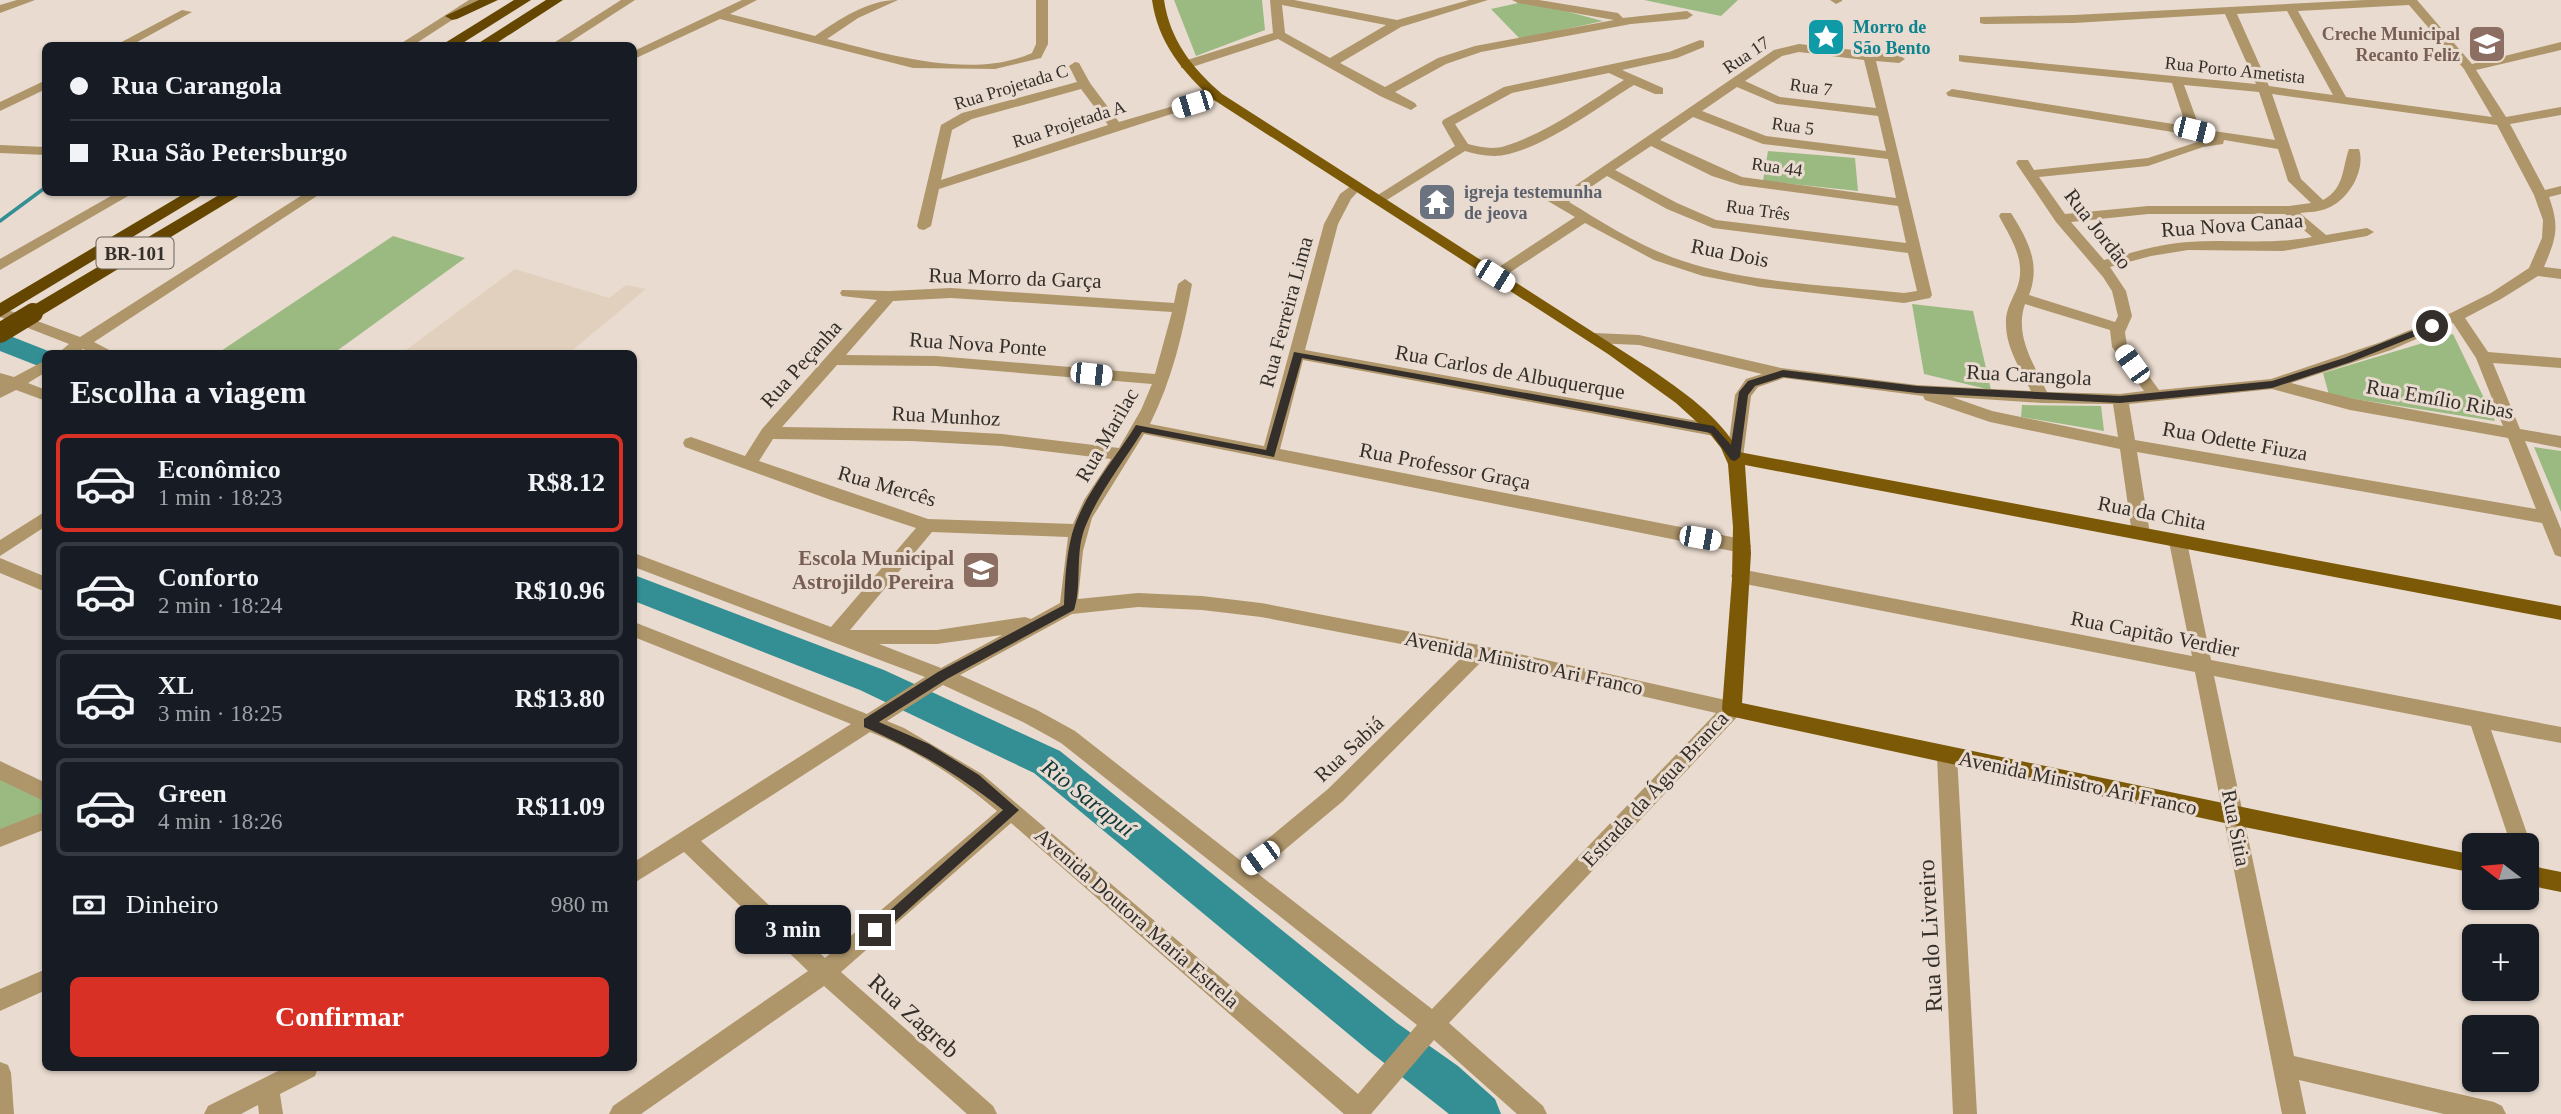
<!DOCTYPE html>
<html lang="pt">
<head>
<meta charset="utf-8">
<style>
  body { margin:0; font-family:"Times New Roman",serif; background:#20242c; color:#f1f3f6; height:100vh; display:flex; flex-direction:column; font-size:26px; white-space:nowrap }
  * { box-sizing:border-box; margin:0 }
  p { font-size:23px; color:#9ea1a6 }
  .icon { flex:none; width:38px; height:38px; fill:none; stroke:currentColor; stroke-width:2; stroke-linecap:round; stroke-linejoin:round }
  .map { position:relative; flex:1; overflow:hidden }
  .panel { position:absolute; left:42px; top:350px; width:595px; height:721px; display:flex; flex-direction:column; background:#171b24; border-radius:10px; box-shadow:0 2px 5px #0004 }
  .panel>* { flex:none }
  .guide { position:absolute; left:42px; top:42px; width:595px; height:154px; border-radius:10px; box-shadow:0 2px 5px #0004; display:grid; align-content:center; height:154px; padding:0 28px; background:#171b24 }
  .needle { width:46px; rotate:286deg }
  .buttons { position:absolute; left:2462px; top:833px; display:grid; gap:14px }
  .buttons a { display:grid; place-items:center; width:77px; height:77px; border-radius:10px; background:#171b24; box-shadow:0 2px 5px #0004; font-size:35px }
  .end { position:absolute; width:32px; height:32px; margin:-16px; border:9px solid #342f2a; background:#fff; box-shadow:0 0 0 4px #fff }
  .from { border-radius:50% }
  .bubble { position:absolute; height:49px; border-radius:10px; background:#171b24; box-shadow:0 2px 5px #0004; font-size:23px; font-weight:700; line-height:49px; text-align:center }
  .car { position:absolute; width:21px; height:42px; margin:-21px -10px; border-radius:9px; box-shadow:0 0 5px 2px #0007; background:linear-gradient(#fff 24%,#345 0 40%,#fff 0 76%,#345 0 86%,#fff 0) }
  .guide b { display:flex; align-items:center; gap:24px; height:66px; font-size:26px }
  .guide b+b { border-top:2px solid #363941 }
  .guide i { width:18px; height:18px; background:#f1f3f6 }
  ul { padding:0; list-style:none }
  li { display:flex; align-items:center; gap:21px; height:98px; margin:0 14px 10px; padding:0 14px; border:4px solid #363941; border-radius:10px }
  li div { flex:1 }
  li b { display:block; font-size:26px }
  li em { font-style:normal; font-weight:700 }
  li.on { border-color:#d93025 }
  li>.icon { width:63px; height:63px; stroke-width:1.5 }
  h2 { padding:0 28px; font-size:32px; line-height:84px }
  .pay { display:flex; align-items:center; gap:18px; height:77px; padding:0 28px; font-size:26px }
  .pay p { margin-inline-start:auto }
  .button { display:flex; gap:14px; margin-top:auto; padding:14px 28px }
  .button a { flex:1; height:80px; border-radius:10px; background:#d93025; color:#fff; font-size:28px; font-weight:700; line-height:80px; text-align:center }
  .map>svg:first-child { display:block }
  .built { fill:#e2d0be }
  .green { fill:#9bba82 }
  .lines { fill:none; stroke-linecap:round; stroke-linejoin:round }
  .stream { stroke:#348f95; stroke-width:3.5 }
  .river { fill:#348f95; fill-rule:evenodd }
  .minor { fill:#ae956a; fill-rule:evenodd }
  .major { fill:#7c5906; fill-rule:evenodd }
  .highway { fill:#644600; fill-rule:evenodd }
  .highway-bridge { stroke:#644600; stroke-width:20 }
  .route { fill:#342f2a }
  .labels { text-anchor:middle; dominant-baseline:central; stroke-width:6; stroke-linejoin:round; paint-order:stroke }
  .far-culture-label { font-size:18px; font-weight:bold; fill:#0d838f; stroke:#e9dbcf; text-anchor:start }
  .far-education-label { font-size:18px; font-weight:bold; fill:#785e54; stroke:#e9dbcf; text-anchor:end }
  .far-street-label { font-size:18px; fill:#342f2a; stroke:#e9dbcf }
  .far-worship-label { font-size:18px; font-weight:bold; fill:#5b616d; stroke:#e9dbcf; text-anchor:start }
  .shield { fill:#e9dbcf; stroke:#6a635c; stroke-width:2 }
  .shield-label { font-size:19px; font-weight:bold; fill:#342f2a }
  .street-label { font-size:21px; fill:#342f2a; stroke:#e9dbcf }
  .education-label { font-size:21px; font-weight:bold; fill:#785e54; stroke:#e9dbcf; text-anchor:end }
  .water-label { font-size:23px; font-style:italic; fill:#0c373a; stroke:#e9dbcf }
  .near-street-label { font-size:24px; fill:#342f2a; stroke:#e9dbcf }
</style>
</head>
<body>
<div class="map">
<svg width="2561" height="1114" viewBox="0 0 2561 1114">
  <rect width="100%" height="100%" fill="#e9dbcf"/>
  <!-- built -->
  <path class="built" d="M515,269L609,298L626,285L646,289L569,353H402Z"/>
  <!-- green -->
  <g class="green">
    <path d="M1174,0H1262L1265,30L1196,56Z"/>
    <path d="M1644,0H1738L1721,16Z"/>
    <path d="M1527,1L1603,21L1520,39L1491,9Z"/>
    <path d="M1768,151L1855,158L1858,191L1763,181Z"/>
    <path d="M393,236L465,258L334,353H218Z"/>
    <path d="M1912,304L1973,311L1991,390L1924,374Z"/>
    <path d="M2453,334L2495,421L2329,395L2323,373Z"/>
    <path d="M2022,405L2101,406L2104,431L2021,417Z"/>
    <path d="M2534,447L2561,451V512Z"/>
    <path d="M0,770L46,793L45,820L0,838Z"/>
  </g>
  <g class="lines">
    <!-- stream -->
    <path class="stream" d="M0,221L46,187"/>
    <!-- river -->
    <g class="river">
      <path d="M0,332L56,354H46V369L0,351Z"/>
      <path d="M634,575L884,670L1060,751L1397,1023L1458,1066L1495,1099L1501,1114H1449L1369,1051L1034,773L860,690L634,601Z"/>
    </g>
    <!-- minor -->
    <g class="minor">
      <path d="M17,0H35L0,13V5Z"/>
      <path d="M469,0H483L412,46H397Z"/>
      <path d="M621,0H635L564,46H549Z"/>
      <path d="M742,0H757L730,14L815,36C840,19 867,0 898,0L858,18L827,39C887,54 971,80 1032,53L1036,44V0H1048V44L1041,58L995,69L913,68L720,19L634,59V51Z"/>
      <path d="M1270,0H1294L1397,20L1469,0H1488L1401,27L1340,63L1385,87L1438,58L1475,46L1614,20L1518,3L1512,0H1539L1618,13L1623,18L1687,11L1693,15L1687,19L1631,24L1481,52L1446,64L1395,92L1415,103L1417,106L1411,110L1380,96L1278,39L1189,68H1181V62L1273,33ZM1282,5L1386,25L1330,58L1285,33Z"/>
      <path d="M1830,0H1842V1L1836,4Z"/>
      <path d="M2365,0H2417L2472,64L2561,42V50L2476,70L2506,117L2561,107V115L2510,124L2545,190L2561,186V194L2549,197C2560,228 2556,238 2544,267L2561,269V279L2538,276L2501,299L2465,318L2488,352L2561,358V368L2493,363L2520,429L2561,436V448L2525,441L2561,529V557L2555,555L2542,523L2137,452L2150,534L2147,539H2135L2132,534L2120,449L1990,422L1925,400L1923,396L1784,378L1758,387L1751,396L1743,457L1735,463L1727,457L1735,395L1746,379L1762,374L1639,345L1594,343L1586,338L1594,333L1639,335L1781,368L1917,385L2031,391C2021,370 2006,348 2006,324C2005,311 2012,300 2017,288C2027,261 2011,239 1999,216L2001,213H2011C2028,240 2041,264 2029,295L2115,322L2118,316L2112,291L2103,277L2056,222L2016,163L2018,160H2028L2034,170L2148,158L2210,138L1948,96L1946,93L1952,89L2186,126L2172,83L1963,62L1959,61V55L2256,84L2225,14L2074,23L1984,24L1980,23V17L2074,15ZM2409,5L2464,69L2492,117L2346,97L2298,11ZM2287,11L2333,95L2269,86L2237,14ZM2184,85L2259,92L2275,140L2200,129ZM2272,94L2497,125L2534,195L2543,220L2542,238L2529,268L2491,293L2451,313L2381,342L2271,379L2159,390L2127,346L2125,332L2132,316L2126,291L2110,267L2151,256L2188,250L2283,251L2367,236L2374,232L2367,228L2326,235L2300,213C2309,212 2320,212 2328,208C2348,200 2366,171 2359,149H2349C2342,168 2345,188 2323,200L2301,179ZM2224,140L2278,149L2288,181L2311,203L2289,206H2148L2065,214L2039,177L2148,166L2203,147L2223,144ZM2148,214H2285L2312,237C2270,245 2230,239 2188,242C2159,244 2131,253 2104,260L2071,222ZM2025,304L2110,330L2112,347L2144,391L2120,394L2047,392C2034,364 2014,336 2025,304ZM2453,323L2476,358L2503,426L2350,398L2291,383L2391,350ZM2272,389L2350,410L2508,438L2536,509L2135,440L2129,404ZM1952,397L2042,403L2113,404L2118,437L1992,411Z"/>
      <path d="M182,10L192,12L130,46H114Z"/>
      <path d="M1700,40L1704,41V47L1677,58L1622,70L1663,88V94H1655L1634,85C1598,107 1550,144 1509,154C1494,158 1479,155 1465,151L1382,203L1377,204L1370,200L1455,146L1442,123L1443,120L1504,87L1669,52ZM1609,73L1624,80C1587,103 1548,133 1505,146C1493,150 1480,147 1468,144L1455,124L1512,93Z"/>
      <path d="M1799,44L1899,55L1905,59L1899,63L1876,61L1932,295L1930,298L1904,303L1760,287L1703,276L1654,260L1585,223L1500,279H1490L1488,276L1490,273L1575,217L1536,194V188H1546L1560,196L1774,50ZM1799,52L1864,60L1876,108L1780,97L1745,81L1782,56ZM1737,87L1777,104L1878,116L1886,151L1766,136L1702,111ZM1693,117L1763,144L1888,159L1896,198L1742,177L1660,140ZM1651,146L1712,176L1740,185L1898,206L1906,243L1716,220L1677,203L1615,170ZM1607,176L1667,209L1713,228L1908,253L1917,291L1904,293C1831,285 1753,284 1683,261C1642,248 1605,224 1569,202Z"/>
      <path d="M1075,62L1079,63L1090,83L1119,122L1218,93L1224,97L939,189L931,226L924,230L919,229L917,226L941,125L962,113L1077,82L1069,66ZM1081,89L1108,125L941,180L952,130L972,119Z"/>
      <path d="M46,80V89L0,111V102Z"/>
      <path d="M0,145L46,147V155L0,153Z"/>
      <path d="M1356,182L1363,186L1351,199L1338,224L1305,350L1714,424L1722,430L1714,436L1303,360L1280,449L1742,539L1748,541L1751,546L1748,551L1742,553L1144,434L1092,518L1083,551L1078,599L1138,593L1202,596L1261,603L1479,645L1739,703L1742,709L1739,715L1449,1023L1543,1106L1547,1114H1517L1434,1040L1371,1114H1344L1011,823L841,972L993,1106L997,1114H967L824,986L641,1114H609L613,1106L808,971L684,852L634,883V862L851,724L634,637V622L867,714L925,677L634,567V553L831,627L916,528L831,500L685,447L683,443L685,439L691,437L745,456L762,429L877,300L842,296L840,293L842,290L889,291L951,288L1174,303L1178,284L1185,279L1192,284C1183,333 1172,380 1150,424L1264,446L1324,224L1340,194ZM951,298L1172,312L1155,374L936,356L846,355L893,301ZM837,365L936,366L1152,384L1141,410L1119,448L1002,434L911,429L782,427ZM773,439L911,441L1002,446L1111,459L1084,500L1073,524L928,519L759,461ZM932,532L1068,537L1060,603L1031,619L1025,617L937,630H850ZM1138,607L1202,610L1261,617L1463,656L1328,789L1241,861L1075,731L1037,710L960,675L1072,614ZM1002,635L941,668L879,644H937ZM1483,660L1716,713L1432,1009L1257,873L1343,801ZM943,685L1023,722L1061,743L1417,1025L1358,1094L982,774L904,728L887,721ZM870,732C916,750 960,779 997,811L825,958L701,841Z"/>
      <path d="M118,192H135L0,270V259Z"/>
      <path d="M307,192H323L94,342L117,354H94L83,349L76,354H57L69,344L0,317V307L80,337Z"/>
      <path d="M46,360V372L28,383L46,390V401L16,390L0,398V373L14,377Z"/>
      <path d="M46,511V526L0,556V540Z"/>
      <path d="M2178,535L2184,537L2187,542L2211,660L2561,727V743L2491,730L2531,845L2527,852V845H2511L2471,726L2214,676L2294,1056L2494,1102L2502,1106L2506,1114H2444L2299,1080L2306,1114H2282L2195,672L1740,583L1734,581L1731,576L1734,571L1740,569L2192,656L2169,542L2172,537Z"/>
      <path d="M0,558L46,577V592L0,573Z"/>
      <path d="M1947,748L1954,750L1957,756L1977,1114H1953L1937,756L1940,750Z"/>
      <path d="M0,761L46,783V802L0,780Z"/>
      <path d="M46,811V829L0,847V829Z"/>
      <path d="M46,969V990L0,1011V989Z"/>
      <path d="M0,1062L8,1065L11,1073L14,1114H0Z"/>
      <path d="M284,1068H318L315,1076L280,1094L283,1114H259L258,1105L241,1114H204L208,1106Z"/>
    </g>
    <!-- major -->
    <g class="major">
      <path d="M1152,0H1164C1170,40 1192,68 1222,94L1649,368C1682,391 1720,416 1739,452L2561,606V620L1745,465L1751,553L1742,703L2474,855V873L2234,825L1725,715L1722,709L1732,579L1733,527L1728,464L1721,448L1710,434L1676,403L1608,354L1214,100C1182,72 1158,42 1152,0Z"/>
      <path d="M2527,865L2561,872V892L2527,885Z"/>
    </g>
    <!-- highway -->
    <g class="highway">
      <path d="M479,0H498L457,19L452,20L445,16Z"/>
      <path d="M514,0H531L458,46H440Z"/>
      <path d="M546,0H563L492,46H474Z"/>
      <path d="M187,192H207L0,317V303Z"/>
      <path d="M224,192H245L39,317L33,319L24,313L27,309Z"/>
    </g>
    <!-- highway-bridge -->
    <path class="highway-bridge" d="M0,333L33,313"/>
  </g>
  <!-- route -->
  <path class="route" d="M2432,323L2437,326L2436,328L2351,362L2272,388L2120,403L1917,393L1783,377L1755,386L1748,395L1740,457L1735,461L1731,460L1711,433L1302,358L1274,457L1142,432C1122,464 1097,495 1084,530C1075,556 1082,587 1074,610L947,679L879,722L929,744L979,775L1019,810L880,935H870L868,930L1003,810C958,774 916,750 864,727V719L938,672L1064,605C1065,581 1066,557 1072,534C1083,495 1115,459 1136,425L1266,450L1294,352L1714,426L1731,445L1739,392L1748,381L1783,370L1917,386L2120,396L2272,381L2344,358Z"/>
  <!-- icons -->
  <defs>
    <symbol id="sight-square" viewBox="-11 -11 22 22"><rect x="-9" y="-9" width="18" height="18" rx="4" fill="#0f9aa8" stroke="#e9dbcf"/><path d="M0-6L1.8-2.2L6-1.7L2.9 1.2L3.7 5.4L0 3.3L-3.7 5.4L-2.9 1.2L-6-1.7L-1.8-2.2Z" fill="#fff"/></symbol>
    <symbol id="school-square" viewBox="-11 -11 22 22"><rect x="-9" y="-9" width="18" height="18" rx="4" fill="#8d6e63" stroke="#e9dbcf"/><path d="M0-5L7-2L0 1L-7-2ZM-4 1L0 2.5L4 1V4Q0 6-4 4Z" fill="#fff"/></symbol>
    <symbol id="temple-square" viewBox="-11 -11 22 22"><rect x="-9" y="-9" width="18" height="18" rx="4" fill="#6b7280" stroke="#e9dbcf"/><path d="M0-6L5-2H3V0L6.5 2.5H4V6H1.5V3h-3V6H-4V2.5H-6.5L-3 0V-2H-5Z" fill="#fff"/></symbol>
  </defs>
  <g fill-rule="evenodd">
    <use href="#sight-square" x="1804" y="15" width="44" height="44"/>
    <use href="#school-square" x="2465" y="22" width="44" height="44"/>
    <use href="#temple-square" x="1415" y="180" width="44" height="44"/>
    <use href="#school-square" x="959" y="548" width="44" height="44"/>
  </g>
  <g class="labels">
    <!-- far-culture labels -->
    <g class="far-culture-label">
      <text x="1853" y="27">Morro de<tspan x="1853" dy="21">São Bento</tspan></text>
    </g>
    <!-- far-education labels -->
    <g class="far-education-label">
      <text x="2460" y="34">Creche Municipal<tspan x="2460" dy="21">Recanto Feliz</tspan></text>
    </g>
    <!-- far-street labels -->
    <g class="far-street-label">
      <text transform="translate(1746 55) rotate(-34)">Rua 17</text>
      <text transform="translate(2235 70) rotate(6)">Rua Porto Ametista</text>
      <text transform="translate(1011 87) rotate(-17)">Rua Projetada C</text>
      <text transform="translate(1811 87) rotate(8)">Rua 7</text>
      <text transform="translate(1069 124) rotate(-18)">Rua Projetada A</text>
      <text transform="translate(1793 126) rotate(8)">Rua 5</text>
      <text transform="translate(1777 167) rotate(8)">Rua 44</text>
      <text transform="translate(1758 210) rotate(8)">Rua Três</text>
    </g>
    <!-- far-worship labels -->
    <g class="far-worship-label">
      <text x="1464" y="192">igreja testemunha<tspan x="1464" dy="21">de jeova</tspan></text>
    </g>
    <!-- shield labels -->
    <rect class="shield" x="96.5" y="237.5" width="77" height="31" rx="5"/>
    <g class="shield-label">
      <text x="135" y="253">BR-101</text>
    </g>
    <!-- street labels -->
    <g class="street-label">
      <text transform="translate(2232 225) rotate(-4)">Rua Nova Canaa</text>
      <text transform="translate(2098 229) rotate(52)">Rua Jordão</text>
      <text transform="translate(1730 253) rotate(11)">Rua Dois</text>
      <text transform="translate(1015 278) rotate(2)">Rua Morro da Garça</text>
      <text transform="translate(1286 312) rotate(-75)">Rua Ferreira Lima</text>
      <text transform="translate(978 344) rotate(4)">Rua Nova Ponte</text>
      <text transform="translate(801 364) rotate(-48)">Rua Peçanha</text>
      <text transform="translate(1510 372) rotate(10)">Rua Carlos de Albuquerque</text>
      <text transform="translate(2029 375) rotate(3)">Rua Carangola</text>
      <text transform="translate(2440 399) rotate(10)">Rua Emílio Ribas</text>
      <text transform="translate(946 416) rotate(3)">Rua Munhoz</text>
      <text transform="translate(1107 435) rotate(-60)">Rua Marilac</text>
      <text transform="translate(2235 441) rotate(10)">Rua Odette Fiuza</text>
      <text transform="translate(1445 466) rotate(11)">Rua Professor Graça</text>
      <text transform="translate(887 486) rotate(16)">Rua Mercês</text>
      <text transform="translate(2152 513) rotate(11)">Rua da Chita</text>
      <text transform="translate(2155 634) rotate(11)">Rua Capitão Verdier</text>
      <text transform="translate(1524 663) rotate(12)">Avenida Ministro Ari Franco</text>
      <text transform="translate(1349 749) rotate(-43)">Rua Sabiá</text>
      <text transform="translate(2078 783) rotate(12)">Avenida Ministro Ari Franco</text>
      <text transform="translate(1655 789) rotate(-47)">Estrada da Água Branca</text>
      <text transform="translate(2236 828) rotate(79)">Rua Sitia</text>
      <text transform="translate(1137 918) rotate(41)">Avenida Doutora Maria Estrela</text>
    </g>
    <!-- education labels -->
    <g class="education-label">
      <text x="954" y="558">Escola Municipal<tspan x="954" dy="24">Astrojildo Pereira</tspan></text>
    </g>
    <!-- water labels -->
    <g class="water-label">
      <text transform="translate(1088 798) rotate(38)">Rio Sarapuí</text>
    </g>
    <!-- near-street labels -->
    <g class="near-street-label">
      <text transform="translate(1930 936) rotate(-93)">Rua do Livreiro</text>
      <text transform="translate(914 1016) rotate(42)">Rua Zagreb</text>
    </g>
  </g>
</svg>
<div class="buttons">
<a><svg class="needle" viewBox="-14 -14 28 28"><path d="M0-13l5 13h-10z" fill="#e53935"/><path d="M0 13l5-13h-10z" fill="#9ea1a6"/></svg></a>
<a>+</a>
<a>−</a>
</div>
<i class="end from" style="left:2432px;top:326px"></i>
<i class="end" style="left:875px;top:930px"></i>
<div class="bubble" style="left:735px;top:905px;width:116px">3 min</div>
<i class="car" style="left:1192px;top:104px;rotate:253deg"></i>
<i class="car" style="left:2194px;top:130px;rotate:104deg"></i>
<i class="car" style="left:1495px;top:276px;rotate:122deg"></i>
<i class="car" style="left:2132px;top:364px;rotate:324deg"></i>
<i class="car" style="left:1091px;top:374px;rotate:96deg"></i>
<i class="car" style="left:1700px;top:538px;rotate:100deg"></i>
<i class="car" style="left:1260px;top:858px;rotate:234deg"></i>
<div class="guide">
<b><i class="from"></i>Rua Carangola</b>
<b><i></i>Rua São Petersburgo</b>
</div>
<section class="panel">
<h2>Escolha a viagem</h2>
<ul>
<li class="on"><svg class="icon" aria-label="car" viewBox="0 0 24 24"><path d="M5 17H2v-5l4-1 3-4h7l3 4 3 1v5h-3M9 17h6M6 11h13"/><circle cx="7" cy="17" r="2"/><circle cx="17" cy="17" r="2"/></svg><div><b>Econômico</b><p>1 min · 18:23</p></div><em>R$8.12</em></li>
<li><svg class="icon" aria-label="car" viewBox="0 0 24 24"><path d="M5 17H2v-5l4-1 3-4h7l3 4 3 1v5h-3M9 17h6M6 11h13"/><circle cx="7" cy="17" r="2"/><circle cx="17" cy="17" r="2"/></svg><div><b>Conforto</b><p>2 min · 18:24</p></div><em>R$10.96</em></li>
<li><svg class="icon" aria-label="car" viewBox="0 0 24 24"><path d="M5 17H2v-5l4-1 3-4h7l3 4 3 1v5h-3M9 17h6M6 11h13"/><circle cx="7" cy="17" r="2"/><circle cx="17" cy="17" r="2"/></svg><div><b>XL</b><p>3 min · 18:25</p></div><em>R$13.80</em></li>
<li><svg class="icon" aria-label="car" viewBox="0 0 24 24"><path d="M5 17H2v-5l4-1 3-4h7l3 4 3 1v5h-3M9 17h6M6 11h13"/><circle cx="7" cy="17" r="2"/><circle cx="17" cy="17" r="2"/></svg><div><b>Green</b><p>4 min · 18:26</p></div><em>R$11.09</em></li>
</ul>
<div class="pay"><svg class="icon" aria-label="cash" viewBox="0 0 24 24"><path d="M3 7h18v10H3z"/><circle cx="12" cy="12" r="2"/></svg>Dinheiro<p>980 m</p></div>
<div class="button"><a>Confirmar</a></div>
</section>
</div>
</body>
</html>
